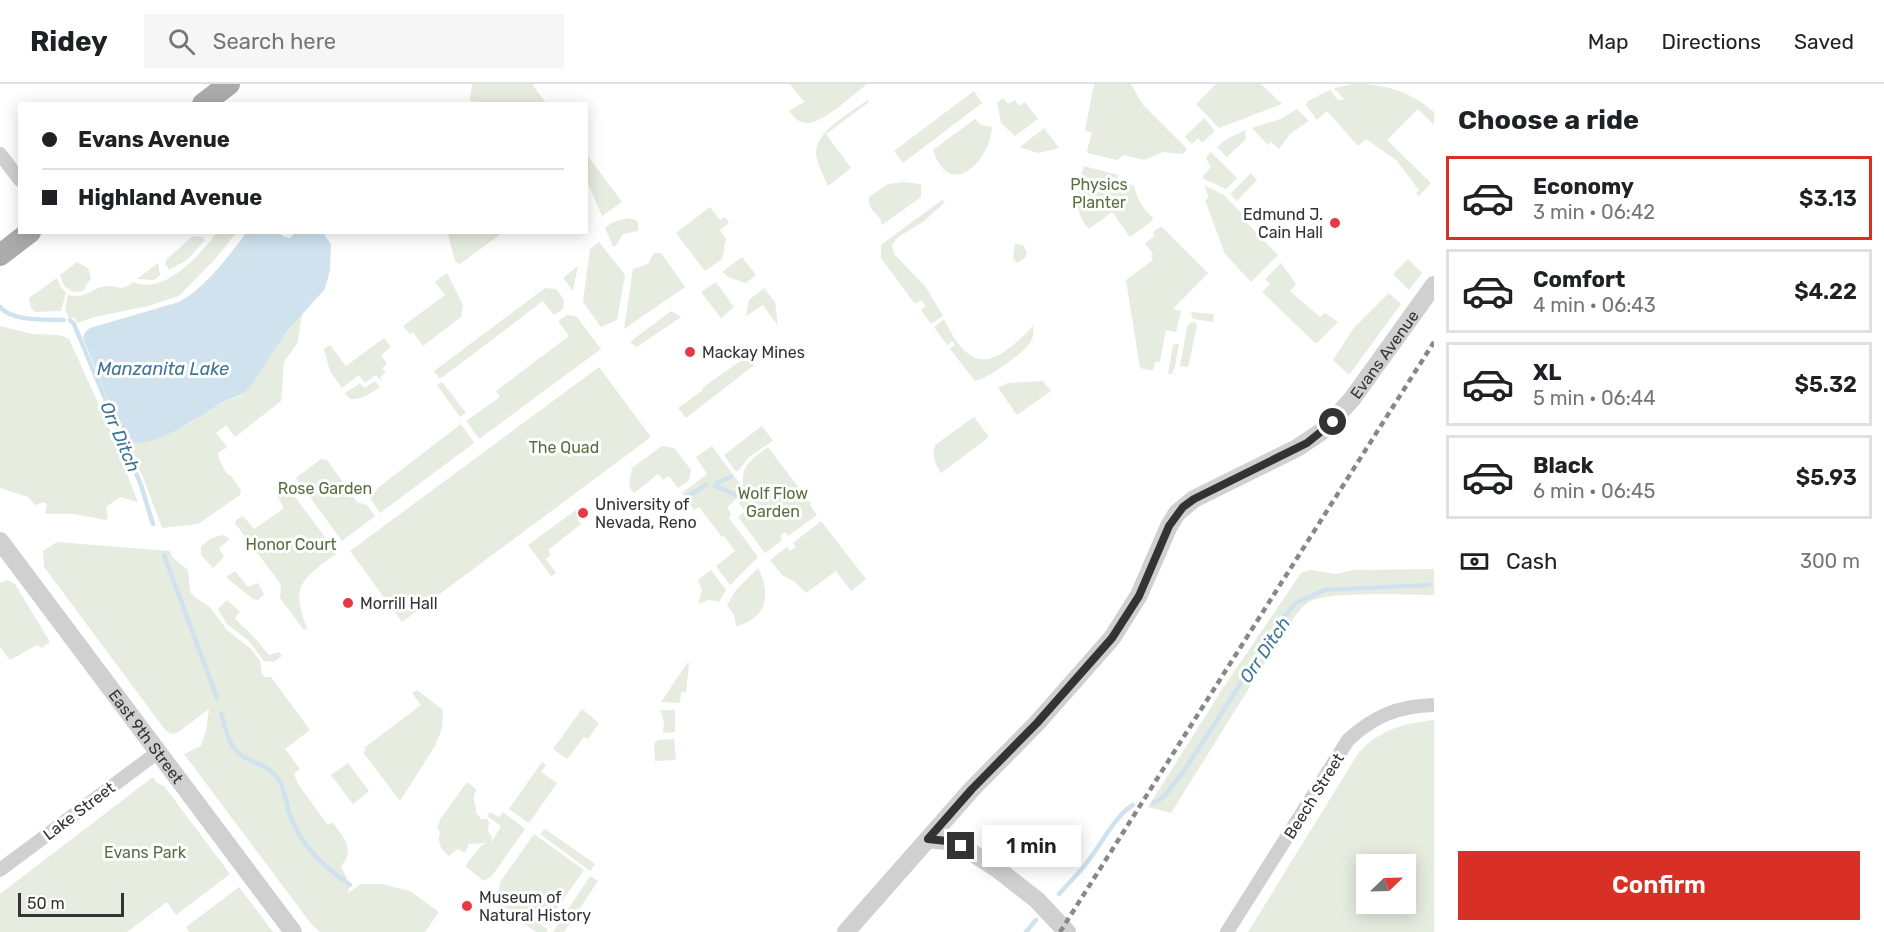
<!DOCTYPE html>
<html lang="en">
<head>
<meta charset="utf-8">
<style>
  body { margin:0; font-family:Rubik,sans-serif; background:#f6f6f6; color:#202124; height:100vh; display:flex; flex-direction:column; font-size:22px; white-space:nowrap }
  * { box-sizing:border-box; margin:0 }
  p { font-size:20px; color:#757577 }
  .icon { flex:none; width:33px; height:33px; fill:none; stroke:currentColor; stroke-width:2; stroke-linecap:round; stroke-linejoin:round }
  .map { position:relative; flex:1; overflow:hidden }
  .details { display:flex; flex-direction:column; background:#fff; width:450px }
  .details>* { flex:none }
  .banner { position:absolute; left:18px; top:18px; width:570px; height:132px; border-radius:0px; box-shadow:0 3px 15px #0003; display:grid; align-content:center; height:132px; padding:0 24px; background:#fff }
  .needle { width:39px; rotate:67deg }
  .tools { position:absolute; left:1356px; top:770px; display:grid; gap:12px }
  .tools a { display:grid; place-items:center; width:60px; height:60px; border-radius:0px; background:#fff; box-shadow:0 3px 15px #0003; font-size:30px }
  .scale { position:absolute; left:18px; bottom:15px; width:106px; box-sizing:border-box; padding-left:6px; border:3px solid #333; border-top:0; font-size:16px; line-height:21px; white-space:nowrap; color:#333; -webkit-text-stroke:4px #fff; paint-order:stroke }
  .end { position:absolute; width:27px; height:27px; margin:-14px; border:8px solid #333; background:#fff; box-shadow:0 0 0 3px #fff }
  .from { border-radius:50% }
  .bubble { position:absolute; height:42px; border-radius:0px; background:#fff; box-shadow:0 3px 15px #0003; font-size:20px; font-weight:600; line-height:42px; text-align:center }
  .banner b { display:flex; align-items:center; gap:21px; height:57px; font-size:22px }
  .banner b+b { border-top:2px solid #e0e0e0 }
  .banner i { width:15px; height:15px; background:#202124 }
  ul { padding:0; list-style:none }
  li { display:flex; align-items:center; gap:18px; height:84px; margin:0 12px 9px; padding:0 12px; border:3px solid #e0e0e0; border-radius:0px }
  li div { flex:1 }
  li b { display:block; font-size:22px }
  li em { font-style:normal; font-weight:600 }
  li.current { border-color:#d93025 }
  li>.icon { width:54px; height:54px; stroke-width:1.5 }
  h2 { padding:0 24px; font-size:27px; line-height:72px }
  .pay { display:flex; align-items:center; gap:15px; height:66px; padding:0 24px; font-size:22px }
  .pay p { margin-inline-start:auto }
  .primary-button { display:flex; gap:12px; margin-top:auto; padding:12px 24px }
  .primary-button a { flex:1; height:69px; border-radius:0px; background:#d93025; color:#fff; font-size:24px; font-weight:600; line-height:69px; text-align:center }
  header { display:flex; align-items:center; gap:36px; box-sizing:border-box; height:84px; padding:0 30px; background:#fff; border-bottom:2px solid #e0e0e0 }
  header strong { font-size:28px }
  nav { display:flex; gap:33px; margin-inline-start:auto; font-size:21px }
  .search { width:420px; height:54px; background:#f6f6f6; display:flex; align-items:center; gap:15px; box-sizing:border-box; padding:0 21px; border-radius:0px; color:#757577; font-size:22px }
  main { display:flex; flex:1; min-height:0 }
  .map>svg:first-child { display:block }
  .green { fill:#e6ecdf; fill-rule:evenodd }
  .water { fill:#cfe2ee }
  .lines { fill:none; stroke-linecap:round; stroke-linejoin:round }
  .stream { stroke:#cfe2ee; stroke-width:4.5 }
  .minor { stroke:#d0d0d0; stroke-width:14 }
  .tertiary { stroke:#d0d0d0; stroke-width:18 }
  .primary { stroke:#ababab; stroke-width:22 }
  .rail { stroke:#888; stroke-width:4.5; stroke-dasharray:6 4.5; stroke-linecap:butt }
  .route { stroke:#333; stroke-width:8 }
  .poi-dot { fill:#e63946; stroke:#fff; stroke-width:2 }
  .labels { text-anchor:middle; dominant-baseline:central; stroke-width:6; stroke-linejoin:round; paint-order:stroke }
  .park-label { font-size:16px; fill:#56703f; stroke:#fff }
  .poi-label { font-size:16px; fill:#333; stroke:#fff; text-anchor:start }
  .street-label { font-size:16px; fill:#333; stroke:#fff }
  .water-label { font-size:18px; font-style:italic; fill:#3f7597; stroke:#fff }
</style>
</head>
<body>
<header>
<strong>Ridey</strong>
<div class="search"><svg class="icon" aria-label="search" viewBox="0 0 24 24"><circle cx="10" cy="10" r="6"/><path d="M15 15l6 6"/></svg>Search here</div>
<nav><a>Map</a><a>Directions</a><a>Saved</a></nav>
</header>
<main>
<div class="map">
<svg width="1434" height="848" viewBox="0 0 1434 848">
  <rect width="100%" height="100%" fill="#fff"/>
  <!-- green -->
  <g class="green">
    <path d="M472,0H532L546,19L488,20L470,17Z"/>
    <path d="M790,0H867C855,9 823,39 808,39C799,39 794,34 789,27L804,18Z"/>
    <path d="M1094,0H1131L1143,21L1187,65L1183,70L1163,68L1144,76L1124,71L1117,76L1088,69L1087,67L1092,48L1085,47Z"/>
    <path d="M1216,0H1261L1282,20L1219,44L1196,20Z"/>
    <path d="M1354,0C1385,0 1410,7 1434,28V41L1418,25L1387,56L1431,99L1419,112L1416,109L1419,106L1396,76L1366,55L1358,62L1327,27L1317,36L1306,21L1308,17L1330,6L1338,16L1347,15L1343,14L1334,4Z"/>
    <path d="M974,7L982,19L903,79L894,67Z"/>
    <path d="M1003,14L1008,20L1015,16L1019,22L1025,18L1038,35L1015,52L1001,39L997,19Z"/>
    <path d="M868,16L869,18L826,50L851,84L828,102C824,92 817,80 816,70C815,47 851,28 868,16Z"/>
    <path d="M1297,25L1309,37L1291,49L1279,65L1271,58L1268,61L1252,44L1281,35Z"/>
    <path d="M1204,34L1215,47L1202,59L1198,54L1192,60L1185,53Z"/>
    <path d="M975,35L981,41L992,43C990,78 949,117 933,66Z"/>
    <path d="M1044,44L1059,64L1038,69L1020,63Z"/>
    <path d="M1245,46L1246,55L1227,73L1217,63L1227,55Z"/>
    <path d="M1211,68L1237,94L1226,105L1202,94L1211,83L1206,74Z"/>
    <path d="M586,70L622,118L602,132L587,97Z"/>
    <path d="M1084,82L1118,91L1117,96L1134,102C1138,116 1142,124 1153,134L1152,137L1130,153L1112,128L1089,145C1072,127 1077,103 1084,82Z"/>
    <path d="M1251,89L1257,96L1237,117L1230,110Z"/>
    <path d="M903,98L921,100V113L882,141C880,128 868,129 869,113L888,100Z"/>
    <path d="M1204,101L1224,111L1245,133L1243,135L1278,171L1251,198L1225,170L1205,116L1209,114Z"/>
    <path d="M942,116L945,118L923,138L898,153L892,161L894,170L925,202L943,232L931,240L921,226L926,222L921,216L915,220L881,174V161Z"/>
    <path d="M710,123L720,136L725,133L729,139L720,146L726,155L722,175L705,187L676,149Z"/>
    <path d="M628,134L636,136L638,139V147L623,150L616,162H613L605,144L613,138Z"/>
    <path d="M1160,143H1162L1208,189L1173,225L1181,227L1176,248L1166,246L1160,278H1155L1153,287L1140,284L1126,196L1153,176L1151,172L1153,170L1145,159L1155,152L1153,148Z"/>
    <path d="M216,149H236L215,175L179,212L148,222L94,233L77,239L75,234L68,233L65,223L68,211C85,216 93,203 106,202C120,201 118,209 134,198C164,212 201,170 216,149Z"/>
    <path d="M448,149V148L502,149L460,180L455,178Z"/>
    <path d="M193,152L203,153L205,156L187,176L169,186L165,179L167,175Z"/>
    <path d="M599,158L625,191L617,236L601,243L583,218L590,165Z"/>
    <path d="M1015,159L1024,162L1027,169L1025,174L1017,179L1013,174Z"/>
    <path d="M654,169H661L685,203L624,245L633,185L648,180Z"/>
    <path d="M742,173L756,191L746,199L730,194L722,188Z"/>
    <path d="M1408,175L1422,189L1409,206L1393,190Z"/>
    <path d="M77,178L88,184L91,194L83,207L73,208L64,202L60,191Z"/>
    <path d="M158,179L160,191L154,196L137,195Z"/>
    <path d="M1281,179L1296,200L1290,207L1320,233L1325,229L1338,238L1317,259L1314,258L1262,208L1270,200L1265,195Z"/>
    <path d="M578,182L573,207L563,194Z"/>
    <path d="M447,189L463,221L461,233L423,262L413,248L410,250L403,242L445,211L435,198Z"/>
    <path d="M57,194L60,202L66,209L61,227L35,228L31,224L29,214Z"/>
    <path d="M716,198L734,223L721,234L701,208Z"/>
    <path d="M545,204L556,205L564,216L563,225L554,231L543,217L440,295L434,287Z"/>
    <path d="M764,204L775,218L778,242L763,221L746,232L749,216Z"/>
    <path d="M1389,209L1401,220L1349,291L1333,276L1353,245Z"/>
    <path d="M671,227L681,233L637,263L630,258Z"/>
    <path d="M1191,228L1214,230L1213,238L1193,235Z"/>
    <path d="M302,229L298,258L284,278L281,317L235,353L226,341L216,349L227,363L218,369C218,376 224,383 226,389L231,392L241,406L240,411L198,440L162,444L143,393L125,357L129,358L187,341L211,324L239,312L248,306L274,263Z"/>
    <path d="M567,231L576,232L601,265L479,355L466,337L500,313L496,307L569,252L558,237Z"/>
    <path d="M944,235C971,292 994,283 1033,242C1034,248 1033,255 1029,260C1022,270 986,296 975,297L950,265L955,261L952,257L947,261L934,243Z"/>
    <path d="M1195,238L1197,242L1188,283L1180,282L1187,243L1190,239Z"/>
    <path d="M0,242L32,250L59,251L69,255L105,334L138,418L120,413L106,423L108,434L106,436L74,430H48L45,429L47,420L44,418L35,421L28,413L0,404Z"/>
    <path d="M384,254L391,263L381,271L387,280L382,284L386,289L380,293L382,296L381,297L376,291L365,299L359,291L342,304L330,287L324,265L330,261L346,282Z"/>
    <path d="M1177,260H1179L1175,283L1172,290H1168L1173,261Z"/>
    <path d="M749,271L756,275L753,282L686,334L678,324L703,306L702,304Z"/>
    <path d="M599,283L651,353L402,538L350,467Z"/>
    <path d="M375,297L380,303C371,309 362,316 350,315L345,309L360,299L364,304Z"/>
    <path d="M1043,297L1051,307L1017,331L998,304L1008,299Z"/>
    <path d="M442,298L466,329L460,333L437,301Z"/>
    <path d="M974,333L989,353L941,389C935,380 932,372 935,361Z"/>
    <path d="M461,340L474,359L380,429L370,414L379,403Z"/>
    <path d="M762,342L773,357L749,373L738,387H735L724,371Z"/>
    <path d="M662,362L674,364L691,386L689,396L678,404L669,392L663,396L658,390L634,409L629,402L632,384Z"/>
    <path d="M712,362L740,400C740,411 736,417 727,423L731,430L729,434L758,473L730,501L716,482L735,467L724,452L722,453L699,423L694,426L682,409L707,390L696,373Z"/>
    <path d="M768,363L811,420L810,421L817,431L788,452L785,448L780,452L782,456L765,469L738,433L745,427L739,419C745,409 742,402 743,391C745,378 759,370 768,363Z"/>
    <path d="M321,375L327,376L357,418L367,421L375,432L342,457L296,394Z"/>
    <path d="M286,401L337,469C304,494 289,500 307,544L304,546L280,514L281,503L279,498L235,439L236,436L243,432L254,445L283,425V422L276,410Z"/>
    <path d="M580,423L584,428L577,434L581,440L548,466L551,471L546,475L556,489L551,492L528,461Z"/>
    <path d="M821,437L866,495L851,507L836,487L806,509L795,498L782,491L770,476L787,463L790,467L796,463L793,459Z"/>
    <path d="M223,451L228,453L229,456L219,464L224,473L213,484L201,471V462L212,454Z"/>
    <path d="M57,458L170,467L172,473L188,486L190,508L196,514L210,523L227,546L251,565L260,577L262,590L265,593H271L310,646L285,665L300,685L294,690L298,700L327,740L333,739C343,752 356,766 341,782L350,801L348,809L361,800H382L410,807L439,828L425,848H320L312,841L184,670L201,662L206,647L209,625L177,649L172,650L166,647L44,483L43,467Z"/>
    <path d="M758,484C771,509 768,535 736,542L734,531L727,521L736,506Z"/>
    <path d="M1434,485V511C1408,511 1331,507 1311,517C1300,522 1293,536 1286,545L1171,729L1148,723L1225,601L1301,489L1310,486L1336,490L1353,486Z"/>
    <path d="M711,486L726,506L719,518L709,516L698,520L702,506L698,496Z"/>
    <path d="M235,487L248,503L258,499L264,510L258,516L253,515L227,494V492Z"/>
    <path d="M7,496L15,500L50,558L42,564L37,561L10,576L0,563V499Z"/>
    <path d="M227,516L240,528L235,534L236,536L252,551L269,571L279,568L282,572L274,578L264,577L249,557L227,540L218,525Z"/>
    <path d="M688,578L689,580L686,608H681L680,619L661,618Z"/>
    <path d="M417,606L443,626L442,644L435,662L400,717L363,668L366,666L364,664L421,621L412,609Z"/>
    <path d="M582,625L599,639L588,655L584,653L567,675L553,665Z"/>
    <path d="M660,626H675V648L663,649L664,638Z"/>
    <path d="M1434,636V848H1248L1359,668C1382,645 1401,640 1434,636ZM1366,780H1406V819H1366Z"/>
    <path d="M674,655L676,676L655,677L654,660L658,656Z"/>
    <path d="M542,678L546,681L541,688L557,699L529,739L509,725Z"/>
    <path d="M348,679L369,707L353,720L331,691Z"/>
    <path d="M153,693L157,699L164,702L230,790L176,831L167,818L127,848H0V810Z"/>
    <path d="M467,698L477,706C470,714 477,719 476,729L481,735H487L489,738L488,747L492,753L491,759L501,742L487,732L490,728L499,733L503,728L525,745L492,792L484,797L465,782L481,762L486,759L469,760L465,769L458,765L449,772C441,767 437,758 440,748L437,744L441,734Z"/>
    <path d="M545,745L595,780L590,787L540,750Z"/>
    <path d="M534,750L584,786L545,841L517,821L548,846L546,848H536L493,818L499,808L500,798Z"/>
    <path d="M590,792L598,797L564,848H553Z"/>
    <path d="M239,803L273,848H189L186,843Z"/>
  </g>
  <!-- water -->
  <path class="water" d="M246,149H279L284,153L290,154L295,149H323L331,160L330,186L325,205L286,248L248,306C237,314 222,317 211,325C192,337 149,367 125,357L83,254L85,248L90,244L179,218C205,204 229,172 246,149Z"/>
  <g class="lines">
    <!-- stream -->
    <g class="stream">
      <path d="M0,223C12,238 46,235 64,236"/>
      <path d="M70,236L74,240L141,401L153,440"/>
      <path d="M715,402L738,412"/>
      <path d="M716,402L718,398L731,393"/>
      <path d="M688,412L706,401"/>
      <path d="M164,471L217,614"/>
      <path d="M221,629C225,641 226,654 234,664C245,679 269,679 279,696C285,707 286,720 290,731C302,763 323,782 350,801"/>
      <path d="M1153,719L1163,714L1184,687L1283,534L1296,519L1325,506L1429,501"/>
      <path d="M1059,810C1069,799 1079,789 1088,777C1102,759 1114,733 1133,721"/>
      <path d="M1026,848L1036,836"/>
    </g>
    <!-- minor -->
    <g class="minor">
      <path d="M0,70L20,96"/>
      <path d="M0,786L158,668"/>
      <path d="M1227,848L1348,656C1374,632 1398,622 1434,621"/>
    </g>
    <!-- tertiary -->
    <g class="tertiary">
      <path id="s1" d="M0,457L293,848"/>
      <path d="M928,755L955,758L996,784L1037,816L1067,848"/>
      <path id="s2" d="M846,848L972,705L1037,639L1112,554L1139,511L1169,442L1177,429L1194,415L1297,364L1324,346L1352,315L1434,201"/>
    </g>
    <!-- primary -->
    <g class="primary">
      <path d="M203,20L229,0"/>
      <path d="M0,171L30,148"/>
    </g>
    <!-- rail -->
    <path class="rail" d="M1060,848L1434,258"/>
  </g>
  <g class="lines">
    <!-- route -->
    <path class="route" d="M961,762L956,758L928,755L972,705L1037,639L1112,554L1139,512L1169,442L1183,423L1194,415L1307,359L1333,338"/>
  </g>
  <!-- markers -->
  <g class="poi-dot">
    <circle cx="1335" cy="139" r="6"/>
    <circle cx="690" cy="268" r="6"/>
    <circle cx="583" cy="429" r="6"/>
    <circle cx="348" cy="519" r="6"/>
    <circle cx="467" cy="822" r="6"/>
  </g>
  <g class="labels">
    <!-- park labels -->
    <g class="park-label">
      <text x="1099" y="100">Physics<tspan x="1099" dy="18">Planter</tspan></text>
      <text x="564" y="363">The Quad</text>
      <text x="325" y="404">Rose Garden</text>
      <text x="773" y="409">Wolf Flow<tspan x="773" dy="18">Garden</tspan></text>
      <text x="291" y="460">Honor Court</text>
      <text x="145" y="768">Evans Park</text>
    </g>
    <!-- poi labels -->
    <g class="poi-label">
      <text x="1323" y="130" text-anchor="end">Edmund J.<tspan x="1323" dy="18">Cain Hall</tspan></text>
      <text x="702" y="268">Mackay Mines</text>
      <text x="595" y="420">University of<tspan x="595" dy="18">Nevada, Reno</tspan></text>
      <text x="360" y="519">Morrill Hall</text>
      <text x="479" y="813">Museum of<tspan x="479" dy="18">Natural History</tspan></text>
    </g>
    <!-- street labels -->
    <g class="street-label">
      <text stroke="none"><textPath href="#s2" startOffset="804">Evans Avenue</textPath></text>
      <text stroke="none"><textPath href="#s1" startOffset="244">East 9th Street</textPath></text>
      <text transform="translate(1314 712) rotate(-58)">Beech Street</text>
      <text transform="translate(79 727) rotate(-37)">Lake Street</text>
    </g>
    <!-- water labels -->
    <g class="water-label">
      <text x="163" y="285">Manzanita Lake</text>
      <text transform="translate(120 353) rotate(67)">Orr Ditch</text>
      <text transform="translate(1265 566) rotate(-56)">Orr Ditch</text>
    </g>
  </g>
</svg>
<div class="tools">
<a><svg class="needle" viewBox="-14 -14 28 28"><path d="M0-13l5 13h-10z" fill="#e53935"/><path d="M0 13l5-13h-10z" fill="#757577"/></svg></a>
</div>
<div class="scale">50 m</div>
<i class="end from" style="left:1333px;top:338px"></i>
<i class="end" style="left:961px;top:762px"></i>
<div class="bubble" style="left:982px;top:741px;width:99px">1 min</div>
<div class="banner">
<b><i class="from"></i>Evans Avenue</b>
<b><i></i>Highland Avenue</b>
</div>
</div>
<section class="details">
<h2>Choose a ride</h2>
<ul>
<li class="current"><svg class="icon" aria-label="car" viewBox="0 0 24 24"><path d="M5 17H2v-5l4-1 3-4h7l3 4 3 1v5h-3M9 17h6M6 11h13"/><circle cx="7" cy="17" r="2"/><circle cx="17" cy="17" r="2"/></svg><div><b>Economy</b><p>3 min · 06:42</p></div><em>$3.13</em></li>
<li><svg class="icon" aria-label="car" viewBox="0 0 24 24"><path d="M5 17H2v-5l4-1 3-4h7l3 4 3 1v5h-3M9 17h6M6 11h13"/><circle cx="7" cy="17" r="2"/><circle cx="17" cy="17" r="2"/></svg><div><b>Comfort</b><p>4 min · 06:43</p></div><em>$4.22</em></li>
<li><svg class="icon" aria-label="car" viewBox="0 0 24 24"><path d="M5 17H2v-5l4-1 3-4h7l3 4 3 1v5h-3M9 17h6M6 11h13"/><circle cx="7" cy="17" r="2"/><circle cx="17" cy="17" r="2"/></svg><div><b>XL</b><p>5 min · 06:44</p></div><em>$5.32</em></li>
<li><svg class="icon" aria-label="car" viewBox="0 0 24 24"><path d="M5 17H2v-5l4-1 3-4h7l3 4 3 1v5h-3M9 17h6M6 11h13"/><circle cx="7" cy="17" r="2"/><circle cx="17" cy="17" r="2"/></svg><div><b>Black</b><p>6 min · 06:45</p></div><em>$5.93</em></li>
</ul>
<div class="pay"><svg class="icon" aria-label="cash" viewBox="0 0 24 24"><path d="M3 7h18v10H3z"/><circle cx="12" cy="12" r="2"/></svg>Cash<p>300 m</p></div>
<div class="primary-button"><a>Confirm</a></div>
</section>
</main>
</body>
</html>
